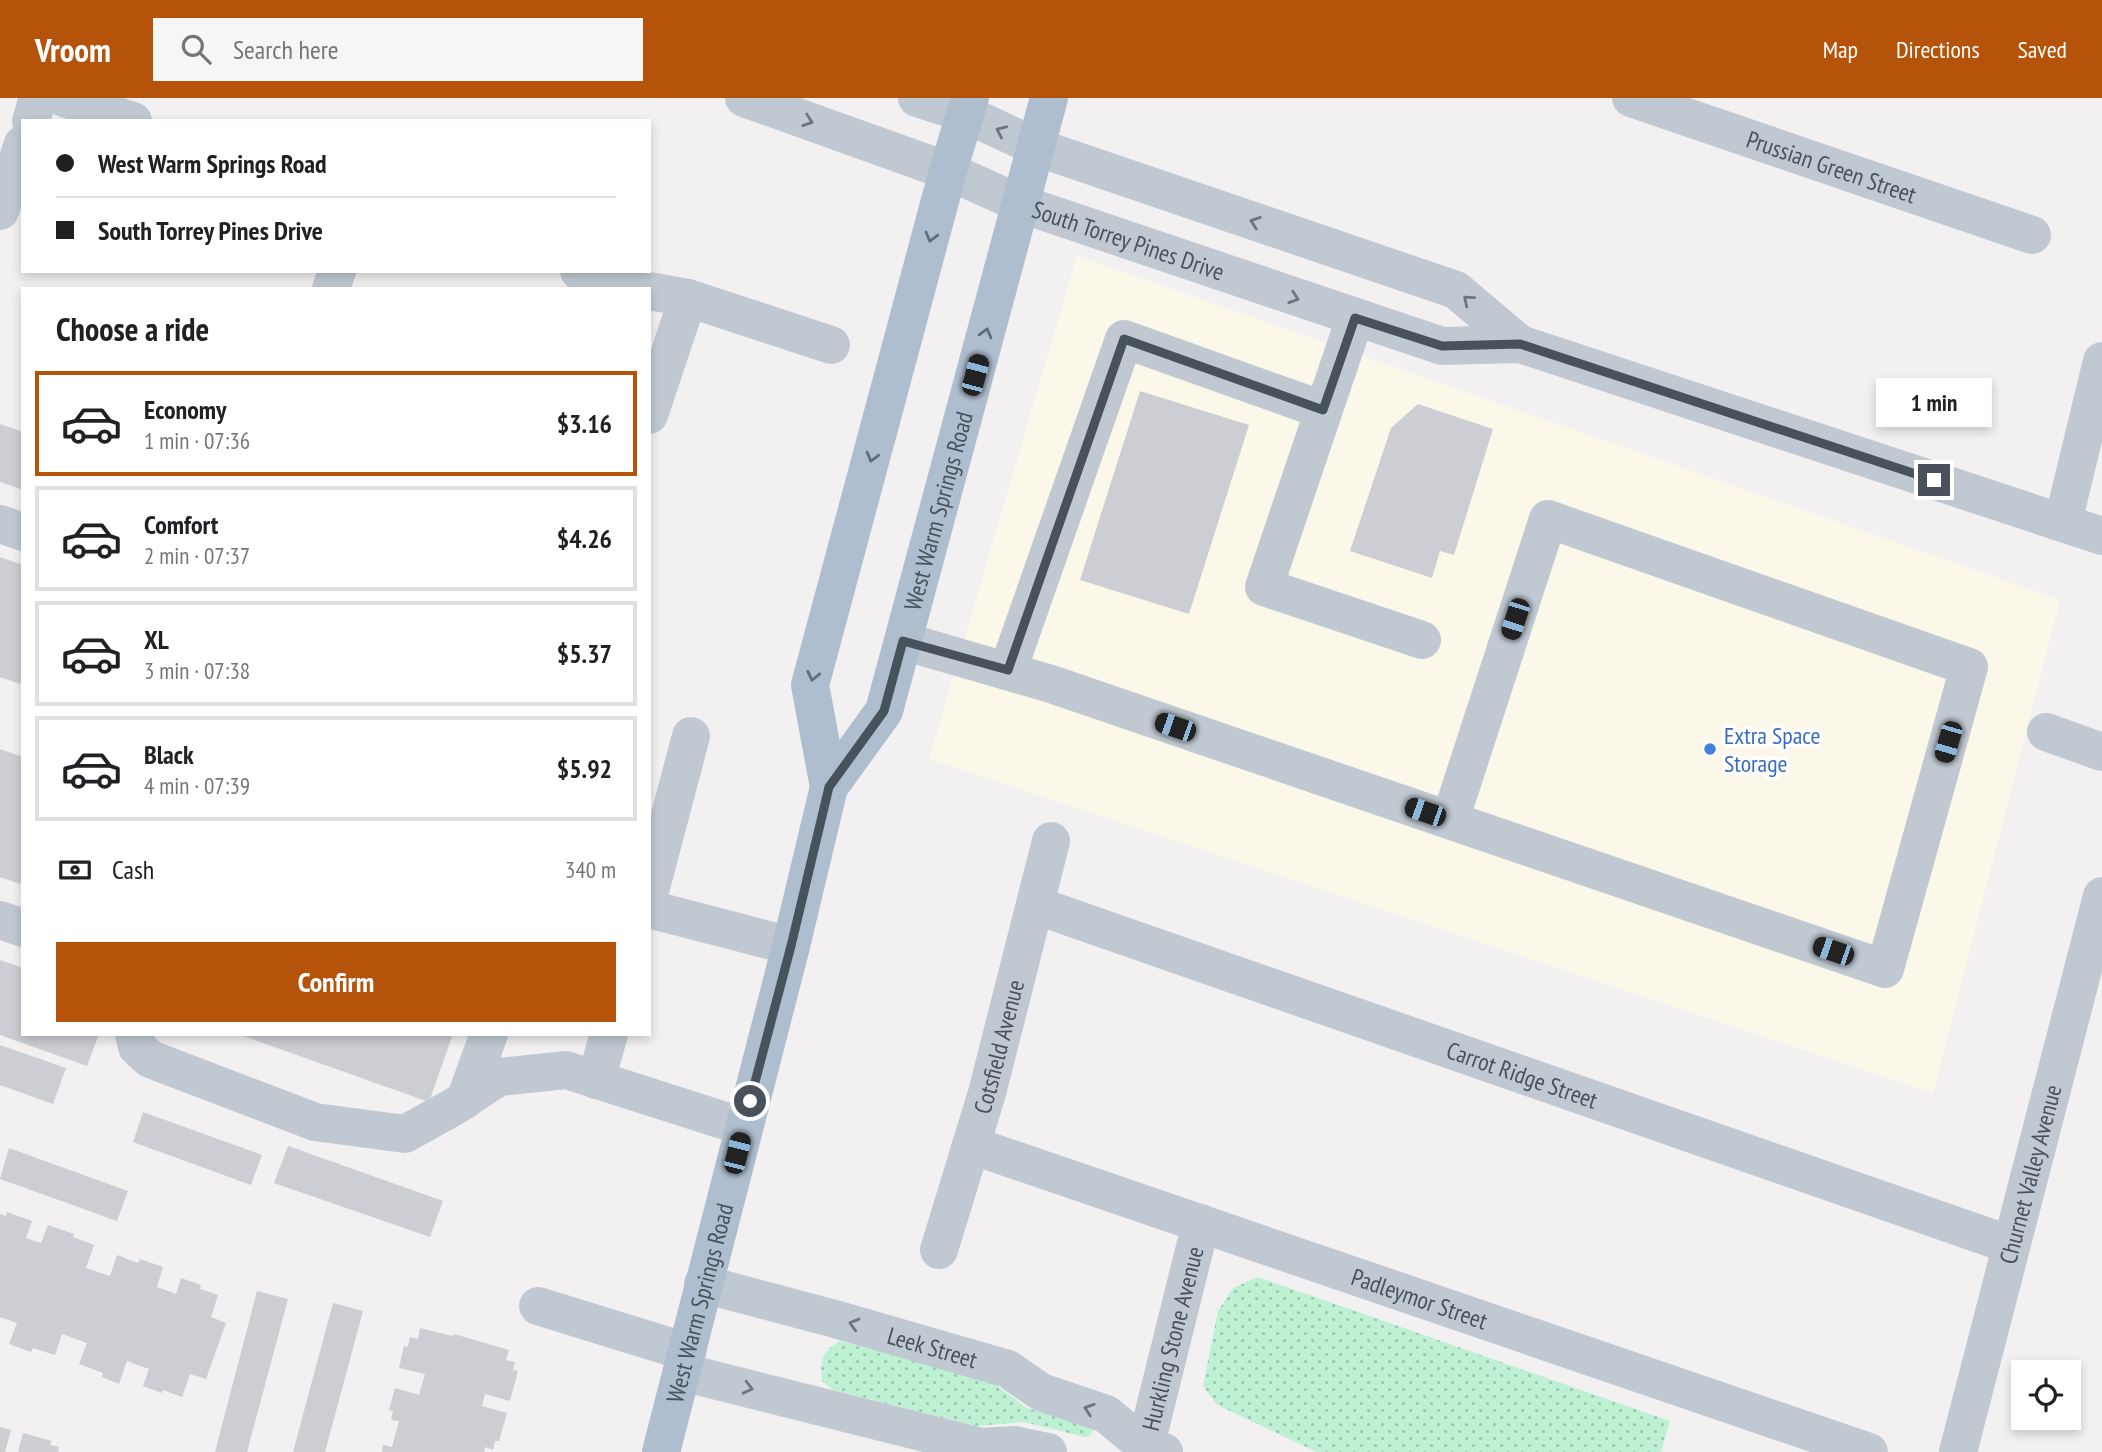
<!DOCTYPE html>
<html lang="en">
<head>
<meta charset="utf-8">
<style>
  body { margin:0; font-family:"PT Sans Narrow",sans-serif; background:#f6f6f6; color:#202124; height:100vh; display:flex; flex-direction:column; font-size:26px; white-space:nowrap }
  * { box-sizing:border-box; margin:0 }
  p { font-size:23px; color:#757577 }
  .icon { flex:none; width:38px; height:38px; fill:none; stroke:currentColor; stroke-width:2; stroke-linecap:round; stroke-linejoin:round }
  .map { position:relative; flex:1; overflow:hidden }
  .details { position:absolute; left:21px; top:189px; width:630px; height:749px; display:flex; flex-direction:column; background:#fff; border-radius:0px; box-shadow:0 4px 10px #0003 }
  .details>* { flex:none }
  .banner { position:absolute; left:21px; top:21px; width:630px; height:154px; border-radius:0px; box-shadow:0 4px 10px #0003; display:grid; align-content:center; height:154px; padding:0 35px; background:#fff }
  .fabs { position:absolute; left:2011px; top:1262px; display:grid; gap:14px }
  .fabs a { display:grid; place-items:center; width:70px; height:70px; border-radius:0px; background:#fff; box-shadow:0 4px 10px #0003; font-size:35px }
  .end { position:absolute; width:32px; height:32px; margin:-16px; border:9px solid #47525d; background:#fff; box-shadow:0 0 0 4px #fff }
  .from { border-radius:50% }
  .bubble { position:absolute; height:49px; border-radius:0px; background:#fff; box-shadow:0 4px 10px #0003; font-size:23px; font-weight:700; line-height:49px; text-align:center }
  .car { position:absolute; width:21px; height:42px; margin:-21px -10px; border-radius:9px; box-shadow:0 0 5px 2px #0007; background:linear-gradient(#222 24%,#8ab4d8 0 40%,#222 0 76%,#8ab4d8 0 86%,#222 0) }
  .banner b { display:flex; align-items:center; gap:24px; height:66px; font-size:26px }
  .banner b+b { border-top:2px solid #e0e0e0 }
  .banner i { width:18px; height:18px; background:#202124 }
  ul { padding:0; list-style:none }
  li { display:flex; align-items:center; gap:21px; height:105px; margin:0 14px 10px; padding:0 21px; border:4px solid #e0e0e0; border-radius:0px }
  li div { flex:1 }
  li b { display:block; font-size:26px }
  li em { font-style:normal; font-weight:700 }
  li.selected { border-color:#b45309 }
  li>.icon { width:63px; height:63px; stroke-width:1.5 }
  h2 { padding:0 35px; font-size:32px; line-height:84px }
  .pay { display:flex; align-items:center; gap:18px; height:77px; padding:0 35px; font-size:26px }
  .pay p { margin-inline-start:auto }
  .action { display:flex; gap:14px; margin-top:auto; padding:14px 35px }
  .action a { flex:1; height:80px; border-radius:0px; background:#b45309; color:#fff; font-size:28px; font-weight:700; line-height:80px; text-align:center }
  header { display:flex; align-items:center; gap:42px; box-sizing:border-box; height:98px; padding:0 35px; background:#b45309; color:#fff }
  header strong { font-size:33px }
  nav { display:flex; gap:38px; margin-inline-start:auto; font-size:24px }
  .search { width:490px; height:63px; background:#f6f6f6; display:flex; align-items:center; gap:18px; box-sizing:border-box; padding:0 24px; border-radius:0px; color:#757577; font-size:26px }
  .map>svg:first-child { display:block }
  .commercial { fill:#fcf8e9 }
  .grass { fill:url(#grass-dots) }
  .building { fill:#ccced4 }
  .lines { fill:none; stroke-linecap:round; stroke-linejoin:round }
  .minor { stroke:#c0c9d2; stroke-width:38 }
  .major { stroke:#afbecf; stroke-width:38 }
  .oneway { stroke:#6b7680 }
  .oneway2 { stroke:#616d7a }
  .route { stroke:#47525d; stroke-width:9 }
  .shop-dot { fill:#3f7fe0; stroke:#fff; stroke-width:2.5 }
  .labels { text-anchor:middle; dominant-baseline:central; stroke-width:7; stroke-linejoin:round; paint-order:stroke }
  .street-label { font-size:24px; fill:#47525d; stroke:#fff }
  .shop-label { font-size:24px; fill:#366cbe; stroke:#fff; text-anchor:start }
</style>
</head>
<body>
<header>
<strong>Vroom</strong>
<div class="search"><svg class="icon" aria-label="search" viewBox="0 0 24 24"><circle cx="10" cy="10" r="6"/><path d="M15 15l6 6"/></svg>Search here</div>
<nav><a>Map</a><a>Directions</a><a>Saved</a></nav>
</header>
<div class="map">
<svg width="2102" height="1354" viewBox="0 0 2102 1354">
  <defs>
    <pattern id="grass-dots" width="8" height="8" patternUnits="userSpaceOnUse" patternTransform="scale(1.75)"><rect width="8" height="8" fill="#bef0d3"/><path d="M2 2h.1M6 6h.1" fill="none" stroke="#9cc5ae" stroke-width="1.8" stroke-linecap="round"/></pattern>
  </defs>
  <rect width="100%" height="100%" fill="#f2f0f0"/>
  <!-- commercial -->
  <path class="commercial" d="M1077,158L2060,502L1933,995L929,661Z"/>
  <!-- grass -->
  <g class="grass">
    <path d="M1258,1179L1670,1323L1661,1354H1317L1217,1307L1203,1288L1218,1213L1233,1190Z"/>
    <path d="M840,1243L989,1282L1027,1310L1091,1328L1093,1332L1090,1338L1085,1339L1024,1324L976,1328L833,1292L822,1283C820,1262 821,1254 840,1243Z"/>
  </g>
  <!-- building -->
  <g class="building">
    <path d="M1140,293L1249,327L1189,516L1080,482Z"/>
    <path d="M1418,306L1493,331L1454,457L1440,453L1432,480L1350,453L1391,330Z"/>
    <path d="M0,326L23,334V392L0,384Z"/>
    <path d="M0,459L23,467V587L0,579Z"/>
    <path d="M0,651L23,659V787L0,779Z"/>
    <path d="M0,862L23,870V936H99L87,968L0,937Z"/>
    <path d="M238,936H453L429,1004Z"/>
    <path d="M0,947L66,970L53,1006L0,987Z"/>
    <path d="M143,1014L262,1057L251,1087L133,1044Z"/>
    <path d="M288,1048L443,1103L430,1139L274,1085Z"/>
    <path d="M9,1050L128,1093L117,1123L0,1081Z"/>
    <path d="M7,1114L32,1123L26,1140L41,1145L48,1127L74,1136L73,1139L94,1147L86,1170L110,1178L117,1157L138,1165L140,1161L163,1169L157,1189L176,1196L181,1180L201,1187L200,1191L218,1197L211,1219L226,1225L206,1281L190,1276L182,1299L163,1292L162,1295L143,1288L149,1271L127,1263L119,1286L102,1279L103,1275L79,1266L87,1245L62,1236L55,1257L33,1250L31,1254L9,1246L17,1225L0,1219V1116L6,1118Z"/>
    <path d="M257,1193L288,1201L247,1354H215Z"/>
    <path d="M333,1205L363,1213L325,1354H293Z"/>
    <path d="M420,1230L453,1238L454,1236L509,1252L506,1262L515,1264L513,1272L518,1273L510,1303L485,1296L482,1308L507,1315L499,1343H495L493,1352L485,1349L484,1354H382L383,1347L392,1349L399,1323L391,1322L393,1313L389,1312L395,1290L419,1297L425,1276L399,1270L404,1248L408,1249L410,1239L418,1241Z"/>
    <path d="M0,1329L11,1332L5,1354H0Z"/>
    <path d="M23,1335L52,1343L50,1347L59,1349L58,1354H18Z"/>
  </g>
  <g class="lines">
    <!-- minor -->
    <g class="minor">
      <path d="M64,0L133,23"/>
      <path id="s1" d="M744,0L948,73L1021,106L1442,248L1520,246L2102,438"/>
      <path d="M917,0L966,16L1036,49L1456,192L1520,246"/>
      <path id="s2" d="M1631,0L2032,137"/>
      <path d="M31,23L38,0"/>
      <path d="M0,113L23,46"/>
      <path d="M579,173L635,191"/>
      <path d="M331,191L337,173"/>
      <path d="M649,193L688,200L831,247"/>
      <path d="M1355,220L1264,489L1422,542"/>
      <path d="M649,317L688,200"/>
      <path d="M2063,424L2102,263"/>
      <path d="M0,426L23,434"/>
      <path d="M903,543L1051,586L1885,871L1969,569L1548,421L1450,722"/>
      <path d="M1008,572L1124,241L1323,312"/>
      <path d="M2046,634L2102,654"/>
      <path d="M649,797L691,638"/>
      <path id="s3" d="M1035,807L2011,1147"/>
      <path d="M649,811L791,848"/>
      <path d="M0,822L23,830"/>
      <path d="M134,936L137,949L150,961L315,1024L405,1036L455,1008L499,979L566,972L744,1029"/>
      <path d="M596,982L609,936"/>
      <path d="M465,1002L489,936"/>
      <path id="s4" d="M971,1047L1869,1354"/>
      <path id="s5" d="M939,1152L987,995L1051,743"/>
      <path id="s6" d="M703,1186L835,1221L1008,1271L1041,1294L1106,1316L1145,1348L1164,1354"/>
      <path d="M538,1208L687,1254"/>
      <path d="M682,1274L981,1349L1015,1347L1048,1354"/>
      <path id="s7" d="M1144,1354L1201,1125"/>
      <path id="s8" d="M1958,1354L2102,798"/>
    </g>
    <!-- major -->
    <g class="major">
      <path d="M829,689L810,587L948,73L970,0"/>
      <path id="s9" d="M661,1354L791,848L829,689L884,613L1049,0"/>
    </g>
  </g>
  <!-- one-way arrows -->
  <defs><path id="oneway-chevron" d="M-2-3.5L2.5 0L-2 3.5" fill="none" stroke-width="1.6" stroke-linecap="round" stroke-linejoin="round" transform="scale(1.75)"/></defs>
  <g class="oneway">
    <use href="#oneway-chevron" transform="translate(808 23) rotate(19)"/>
    <use href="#oneway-chevron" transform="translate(1001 33) rotate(-155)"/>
    <use href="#oneway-chevron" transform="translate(1255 124) rotate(-161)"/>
    <use href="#oneway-chevron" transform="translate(1294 200) rotate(19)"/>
    <use href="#oneway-chevron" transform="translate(1468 202) rotate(-140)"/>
    <use href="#oneway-chevron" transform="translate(854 1226) rotate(-164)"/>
    <use href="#oneway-chevron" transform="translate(748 1290) rotate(14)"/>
    <use href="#oneway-chevron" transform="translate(1089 1311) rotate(-161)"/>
  </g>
  <g class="oneway2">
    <use href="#oneway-chevron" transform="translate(931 139) rotate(105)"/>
    <use href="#oneway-chevron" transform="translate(986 235) rotate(-75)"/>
    <use href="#oneway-chevron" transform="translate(872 359) rotate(105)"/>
    <use href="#oneway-chevron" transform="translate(813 578) rotate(102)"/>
  </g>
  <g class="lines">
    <!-- route -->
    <path class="route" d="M750,1003L791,848L829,689L884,613L903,543L1008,572L1124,241L1323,312L1355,220L1442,248L1520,246L1934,382"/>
  </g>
  <!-- markers -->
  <circle class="shop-dot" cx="1710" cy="651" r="7"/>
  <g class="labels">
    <!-- street labels -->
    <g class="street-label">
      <text stroke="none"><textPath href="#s2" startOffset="212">Prussian Green Street</textPath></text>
      <text stroke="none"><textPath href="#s1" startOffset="410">South Torrey Pines Drive</textPath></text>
      <text stroke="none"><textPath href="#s9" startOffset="987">West Warm Springs Road</textPath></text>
      <text stroke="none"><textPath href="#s5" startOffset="212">Cotsfield Avenue</textPath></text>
      <text stroke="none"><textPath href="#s3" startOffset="516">Carrot Ridge Street</textPath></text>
      <text stroke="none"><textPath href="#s8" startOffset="287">Churnet Valley Avenue</textPath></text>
      <text stroke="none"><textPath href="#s4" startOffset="474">Padleymor Street</textPath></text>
      <text stroke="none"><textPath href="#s9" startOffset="154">West Warm Springs Road</textPath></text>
      <text stroke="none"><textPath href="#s7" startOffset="117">Hurkling Stone Avenue</textPath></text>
      <text stroke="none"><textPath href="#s6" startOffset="238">Leek Street</textPath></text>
    </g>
    <!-- shop labels -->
    <g class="shop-label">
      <text x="1724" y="637">Extra Space<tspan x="1724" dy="28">Storage</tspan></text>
    </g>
  </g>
</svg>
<div class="fabs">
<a><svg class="icon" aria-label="locate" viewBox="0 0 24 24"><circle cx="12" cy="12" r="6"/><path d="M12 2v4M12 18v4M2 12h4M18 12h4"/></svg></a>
</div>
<i class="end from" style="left:750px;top:1003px"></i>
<i class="end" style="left:1934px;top:382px"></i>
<div class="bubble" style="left:1876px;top:280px;width:116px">1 min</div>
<i class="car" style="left:975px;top:277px;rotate:15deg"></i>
<i class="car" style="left:1515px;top:521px;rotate:198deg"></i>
<i class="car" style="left:1175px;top:629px;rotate:289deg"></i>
<i class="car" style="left:1948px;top:644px;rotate:196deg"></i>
<i class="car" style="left:1425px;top:714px;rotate:289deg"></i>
<i class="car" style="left:1833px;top:853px;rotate:289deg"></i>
<i class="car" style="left:737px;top:1055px;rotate:14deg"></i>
<div class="banner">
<b><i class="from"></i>West Warm Springs Road</b>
<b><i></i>South Torrey Pines Drive</b>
</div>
<section class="details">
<h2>Choose a ride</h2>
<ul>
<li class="selected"><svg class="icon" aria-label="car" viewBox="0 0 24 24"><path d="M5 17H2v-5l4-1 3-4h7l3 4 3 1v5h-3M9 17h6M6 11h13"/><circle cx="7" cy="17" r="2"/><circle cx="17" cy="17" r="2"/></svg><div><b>Economy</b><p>1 min · 07:36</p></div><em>$3.16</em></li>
<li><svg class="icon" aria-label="car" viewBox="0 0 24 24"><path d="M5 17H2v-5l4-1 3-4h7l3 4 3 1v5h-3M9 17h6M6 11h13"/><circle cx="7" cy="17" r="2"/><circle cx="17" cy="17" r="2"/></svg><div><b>Comfort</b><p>2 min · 07:37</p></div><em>$4.26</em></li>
<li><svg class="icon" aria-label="car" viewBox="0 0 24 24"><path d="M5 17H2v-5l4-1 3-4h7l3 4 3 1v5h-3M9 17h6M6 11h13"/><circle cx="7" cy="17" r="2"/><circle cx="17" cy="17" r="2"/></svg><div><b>XL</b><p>3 min · 07:38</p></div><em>$5.37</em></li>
<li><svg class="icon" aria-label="car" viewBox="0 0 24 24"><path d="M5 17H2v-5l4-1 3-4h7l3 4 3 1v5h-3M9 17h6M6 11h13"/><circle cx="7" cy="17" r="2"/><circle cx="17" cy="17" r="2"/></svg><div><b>Black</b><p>4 min · 07:39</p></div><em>$5.92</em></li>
</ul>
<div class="pay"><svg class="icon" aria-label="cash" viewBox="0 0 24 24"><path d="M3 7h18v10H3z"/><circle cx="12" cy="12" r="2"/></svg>Cash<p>340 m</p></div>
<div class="action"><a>Confirm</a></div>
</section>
</div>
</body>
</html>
